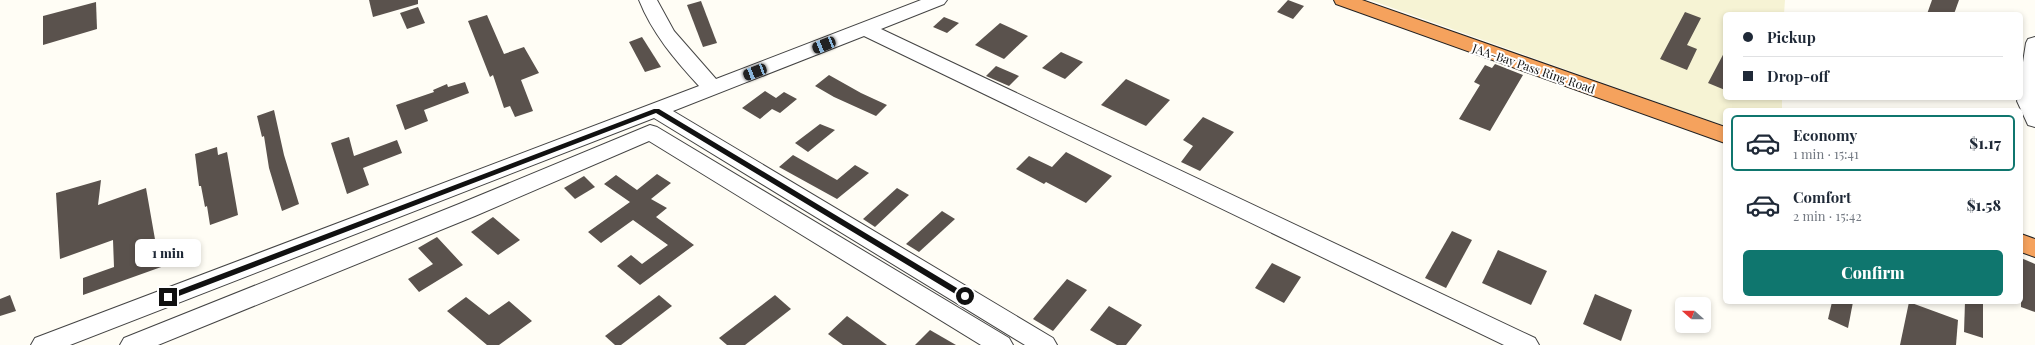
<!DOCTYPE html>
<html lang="en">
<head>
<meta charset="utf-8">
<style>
  body { margin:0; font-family:"Playfair Display",serif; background:#f6f6f7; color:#1f2937; height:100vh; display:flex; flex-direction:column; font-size:15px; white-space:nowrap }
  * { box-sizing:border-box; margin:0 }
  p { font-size:13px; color:#747a83 }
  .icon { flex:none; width:22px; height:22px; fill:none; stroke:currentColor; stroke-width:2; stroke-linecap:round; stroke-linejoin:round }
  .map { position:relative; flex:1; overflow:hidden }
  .details { position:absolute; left:1723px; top:108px; width:300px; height:196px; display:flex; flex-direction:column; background:#fff; border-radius:6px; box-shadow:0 2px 6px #0003 }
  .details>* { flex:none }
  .hud { position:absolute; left:1723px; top:12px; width:300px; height:88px; border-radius:6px; box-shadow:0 2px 6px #0003; display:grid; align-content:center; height:88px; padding:0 20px; background:#fff }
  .needle { width:26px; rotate:291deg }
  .controls { position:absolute; left:1675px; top:297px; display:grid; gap:8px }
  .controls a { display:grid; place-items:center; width:36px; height:36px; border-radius:6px; background:#fff; box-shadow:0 2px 6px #0003; font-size:20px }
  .end { position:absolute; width:18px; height:18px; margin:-9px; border:5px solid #111; background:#fff; box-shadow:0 0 0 2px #fff }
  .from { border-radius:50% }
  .bubble { position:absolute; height:28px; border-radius:6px; background:#fff; box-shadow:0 2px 6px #0003; font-size:13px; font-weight:800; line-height:28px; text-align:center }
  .car { position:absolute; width:12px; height:24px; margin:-12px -6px; border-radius:5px; box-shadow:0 0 3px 1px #0007; background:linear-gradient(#222 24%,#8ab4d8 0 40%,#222 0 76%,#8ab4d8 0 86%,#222 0) }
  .hud b { display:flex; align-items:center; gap:14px; height:38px; font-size:15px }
  .hud b+b { border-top:1px solid #e0e1e3 }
  .hud i { width:10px; height:10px; background:#1f2937 }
  ul { padding:7px 0 0; list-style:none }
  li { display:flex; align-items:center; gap:12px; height:56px; margin:0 8px 6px; padding:0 12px; border:2px solid transparent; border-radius:6px }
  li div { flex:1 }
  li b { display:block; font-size:15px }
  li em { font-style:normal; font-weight:800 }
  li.selected { border-color:#0f766e }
  li>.icon { width:36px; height:36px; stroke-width:1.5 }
  .button { display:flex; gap:8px; margin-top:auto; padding:8px 20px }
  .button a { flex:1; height:46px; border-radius:6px; background:#0f766e; color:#fff; font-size:16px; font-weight:800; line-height:46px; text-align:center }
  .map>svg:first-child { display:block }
  .farmland { fill:#f6f3d4 }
  .building { fill:#5a524d }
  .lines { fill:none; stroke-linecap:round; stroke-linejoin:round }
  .street-casing { stroke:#444; stroke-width:2 }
  .highway-casing { stroke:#222; stroke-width:2 }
  .street { fill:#fff; fill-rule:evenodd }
  .highway { fill:#f5a25d; fill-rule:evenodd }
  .route { fill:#111 }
  .labels { text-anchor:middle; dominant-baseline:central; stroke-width:4; stroke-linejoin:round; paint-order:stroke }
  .street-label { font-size:12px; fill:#111; stroke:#fff }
</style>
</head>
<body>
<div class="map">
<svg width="2035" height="345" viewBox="0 0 2035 345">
  <rect width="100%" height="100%" fill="#fffdf5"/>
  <!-- farmland -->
  <path class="farmland" d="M1370,0H1785L1784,14H1725V98H1782V110H1725V126Z"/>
  <!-- building -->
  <g class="building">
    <path d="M369,0H418V4L373,17Z"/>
    <path d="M1288,0L1304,6L1293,19L1277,12Z"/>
    <path d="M1932,0H1959L1954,14H1927Z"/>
    <path d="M701,1L717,43L703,47L687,5Z"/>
    <path d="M96,2L97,29L43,45V16Z"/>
    <path d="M418,7L425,23L407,29L400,13Z"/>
    <path d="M1685,12L1701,18L1687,45L1697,49L1687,70L1660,59Z"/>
    <path d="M487,15L504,54L524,47L539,73L521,80L533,111L515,117L510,106L504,108L493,75L490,77L468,21Z"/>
    <path d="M944,17L959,23L947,33L933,27Z"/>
    <path d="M1000,23L1028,36L1004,59L975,45Z"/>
    <path d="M642,37L661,67L645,72L629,42Z"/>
    <path d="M1725,51V90L1708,83Z"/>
    <path d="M1061,52L1083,62L1065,79L1042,68Z"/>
    <path d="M1495,64L1523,75L1490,131L1459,119L1480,85L1474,82L1485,65L1492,68Z"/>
    <path d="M996,66L1019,76L1009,86L986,76Z"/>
    <path d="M829,75L861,93L887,105L876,116L834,97L815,86Z"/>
    <path d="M1126,79L1170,100L1146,126L1101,105Z"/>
    <path d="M465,82L469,93L424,110L428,121L405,130L396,105L434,92L433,90L447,84L448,87Z"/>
    <path d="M765,91L776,98L784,92L797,99L780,113L772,109L760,119L742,108Z"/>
    <path d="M274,110L284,155L299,204L282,211L269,168L264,136L262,137L257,116Z"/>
    <path d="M1203,117L1234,132L1200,171L1181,162L1193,146L1183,140Z"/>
    <path d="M820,124L835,130L808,152L795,143Z"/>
    <path d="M349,137L354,156L397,140L402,153L363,168L369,185L347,194L331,143Z"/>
    <path d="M217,147L218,155L227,152L238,215L210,225L207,206L205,207L201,186H199L195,154Z"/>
    <path d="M1066,152L1112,176L1086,203L1046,182L1044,184L1016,169L1029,156L1052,167Z"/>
    <path d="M793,155L837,180L855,165L869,173L837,199L779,167Z"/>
    <path d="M657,174L671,183L651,199L667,208L656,217L694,245L640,285L617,266L631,255L642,264L668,245L633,220L601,243L588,232L630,202L604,184L616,175L637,190Z"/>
    <path d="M584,176L595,187L575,199L564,188Z"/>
    <path d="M101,180L98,205L146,188L156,245L161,243L164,266L83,295V278L114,267L113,240L60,259L56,193Z"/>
    <path d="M897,188L909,195L875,227L863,219Z"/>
    <path d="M942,211L955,219L919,252L906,244Z"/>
    <path d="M493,217L520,240L498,255L471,232Z"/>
    <path d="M1452,231L1472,240L1446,288L1425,278Z"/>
    <path d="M437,237L463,265L419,292L408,279L433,264L418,248Z"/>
    <path d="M1498,250L1547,271L1531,305L1482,283Z"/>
    <path d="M2021,258L2035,264V312L2021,307Z"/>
    <path d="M1272,263L1301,277L1284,303L1255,288Z"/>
    <path d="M1067,279L1087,290L1053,331L1033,319Z"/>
    <path d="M1595,294L1632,310L1621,341L1583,324Z"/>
    <path d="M10,295L16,311L0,316V299Z"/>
    <path d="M659,295L672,306L621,345H615L605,336Z"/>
    <path d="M775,295L791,309L745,345H727L719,338Z"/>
    <path d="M466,297L489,315L509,301L532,321L499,345H487L447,311Z"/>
    <path d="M1832,302H1853L1848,328L1828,319Z"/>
    <path d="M1909,302L1958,320L1956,345H1900Z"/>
    <path d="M1965,302H1983V338L1964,332Z"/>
    <path d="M1109,306L1142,325L1126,345H1117L1090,330Z"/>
    <path d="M847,316L887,345H843L828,334Z"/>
    <path d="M930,330L956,345H915Z"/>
  </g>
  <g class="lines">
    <defs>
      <g id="street">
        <path d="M639,0H657L674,31L716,79L921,0H947L944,4L881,29L1535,338L1539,345H1504L864,36L673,111L1053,338L1057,345H1025L654,118L70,345H31L35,338L699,86C675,60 652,33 639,0Z"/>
        <path d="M2035,37V127L2028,125L2017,101L2018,98H2021V75L2026,43L2028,39Z"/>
        <path d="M650,125L657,127L1009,338L1013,345H981L649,141L475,216L158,345H120L124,338L459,204Z"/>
      </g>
      <g id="highway">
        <path d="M1334,0H1362L1725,127V143L1336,4Z"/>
        <path d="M2021,234L2035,239V257L2021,252Z"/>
      </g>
    </defs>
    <!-- street casing -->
    <use href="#street" class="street-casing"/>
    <!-- highway casing -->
    <use href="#highway" class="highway-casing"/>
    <!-- street -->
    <use href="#street" class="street"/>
    <!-- highway -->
    <use href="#highway" class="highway"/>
  </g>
  <!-- route -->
  <path class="route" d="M654,109H659L967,294V298H962L656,113L171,299H166L165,297L166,295Z"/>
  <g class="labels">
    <!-- street labels -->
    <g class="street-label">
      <text transform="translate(1534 68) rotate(19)">JAA-Bay Pass Ring Road</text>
    </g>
  </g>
</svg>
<div class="controls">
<a><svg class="needle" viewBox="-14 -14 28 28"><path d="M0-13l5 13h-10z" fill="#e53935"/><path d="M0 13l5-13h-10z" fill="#747a83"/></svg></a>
</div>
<i class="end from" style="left:965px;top:296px"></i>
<i class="end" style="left:168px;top:297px"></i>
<div class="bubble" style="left:135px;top:239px;width:66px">1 min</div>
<i class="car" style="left:824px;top:45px;rotate:248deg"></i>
<i class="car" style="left:755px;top:72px;rotate:249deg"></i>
<div class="hud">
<b><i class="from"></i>Pickup</b>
<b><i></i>Drop-off</b>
</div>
<section class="details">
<ul>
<li class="selected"><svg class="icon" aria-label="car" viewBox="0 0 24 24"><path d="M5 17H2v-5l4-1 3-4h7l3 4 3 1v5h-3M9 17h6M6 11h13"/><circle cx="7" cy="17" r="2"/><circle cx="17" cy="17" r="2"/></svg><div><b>Economy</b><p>1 min · 15:41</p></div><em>$1.17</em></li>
<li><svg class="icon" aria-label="car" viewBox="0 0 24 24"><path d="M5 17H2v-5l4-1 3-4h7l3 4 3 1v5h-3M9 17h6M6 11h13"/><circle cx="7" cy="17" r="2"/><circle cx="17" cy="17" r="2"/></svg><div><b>Comfort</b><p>2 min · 15:42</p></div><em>$1.58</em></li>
</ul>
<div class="button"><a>Confirm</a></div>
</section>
</div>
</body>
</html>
